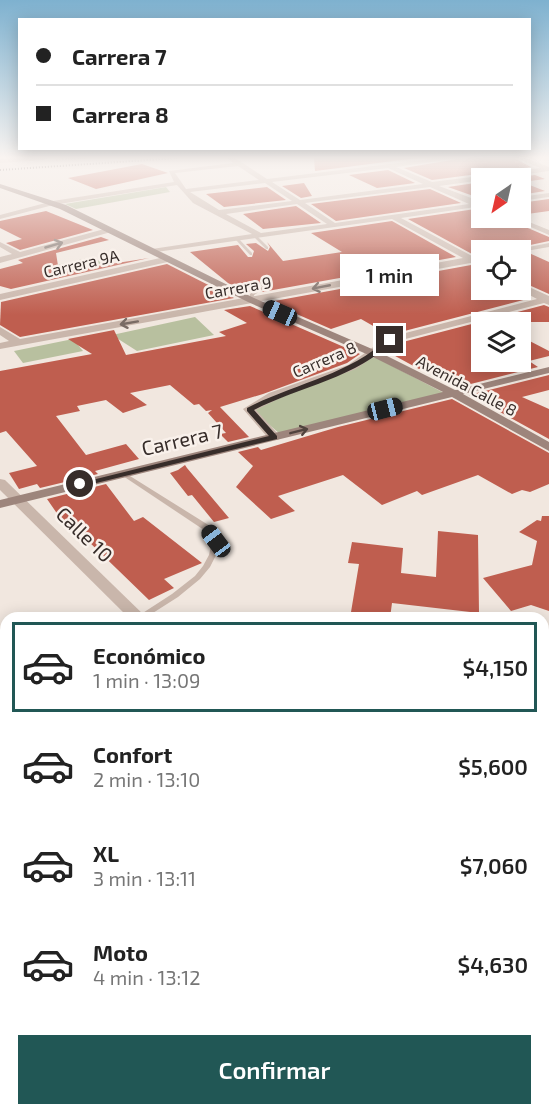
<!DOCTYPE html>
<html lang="es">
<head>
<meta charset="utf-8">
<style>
  body { margin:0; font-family:"Exo 2",sans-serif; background:#f6f6f6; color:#222; height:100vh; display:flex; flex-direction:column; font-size:22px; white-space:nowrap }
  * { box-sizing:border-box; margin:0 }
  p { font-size:20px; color:#767676 }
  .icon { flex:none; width:33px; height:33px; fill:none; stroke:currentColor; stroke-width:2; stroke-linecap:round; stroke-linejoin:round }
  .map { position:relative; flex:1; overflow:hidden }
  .drawer { position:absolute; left:0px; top:612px; width:549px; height:504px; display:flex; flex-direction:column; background:#fff; border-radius:18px 18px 0 0; box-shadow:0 3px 15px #0003 }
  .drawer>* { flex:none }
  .guide { position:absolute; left:18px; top:18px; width:513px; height:132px; border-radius:0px; box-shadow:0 3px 15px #0003; display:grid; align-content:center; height:132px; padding:0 18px; background:#fff }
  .needle { width:39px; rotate:214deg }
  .tools { position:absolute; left:471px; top:168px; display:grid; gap:12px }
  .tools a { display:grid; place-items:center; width:60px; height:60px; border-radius:0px; background:#fff; box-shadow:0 3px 15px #0003; font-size:30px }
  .end { position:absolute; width:27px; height:27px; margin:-14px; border:8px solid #372d2a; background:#fff; box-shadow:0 0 0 3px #fff }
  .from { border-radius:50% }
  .bubble { position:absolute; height:42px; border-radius:0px; background:#fff; box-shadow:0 3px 15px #0003; font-size:20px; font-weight:600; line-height:42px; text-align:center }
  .car { position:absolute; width:18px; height:36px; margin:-18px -9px; border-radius:8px; box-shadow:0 0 4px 2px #0007; background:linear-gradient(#222 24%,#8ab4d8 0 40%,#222 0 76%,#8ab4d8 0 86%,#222 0) }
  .guide b { display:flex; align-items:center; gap:21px; height:57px; font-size:22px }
  .guide b+b { border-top:2px solid #e0e0e0 }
  .guide i { width:15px; height:15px; background:#222 }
  ul { padding:10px 0 0; list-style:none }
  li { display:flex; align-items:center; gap:18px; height:90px; margin:0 12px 9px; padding:0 6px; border:3px solid transparent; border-radius:0px }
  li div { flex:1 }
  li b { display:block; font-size:22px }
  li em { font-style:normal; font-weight:600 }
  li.active { border-color:#215755 }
  li>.icon { width:54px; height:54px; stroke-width:1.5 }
  .action { display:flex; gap:12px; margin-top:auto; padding:12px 18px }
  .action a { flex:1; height:69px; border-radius:0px; background:#215755; color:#fff; font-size:24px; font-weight:600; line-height:69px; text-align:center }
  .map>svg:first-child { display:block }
  .green { fill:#b8c09f }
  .building { fill:#bf5e4f }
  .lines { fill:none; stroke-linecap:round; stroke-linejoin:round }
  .path { stroke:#b59f95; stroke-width:1.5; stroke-dasharray:1.5 1.5; stroke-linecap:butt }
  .lane { fill:#c9b6ab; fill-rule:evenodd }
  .street { fill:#c9b6ab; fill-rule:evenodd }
  .secondary { fill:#9d857c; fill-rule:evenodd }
  .rail { stroke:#372d2a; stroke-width:2; stroke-dasharray:1 2; stroke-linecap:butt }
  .oneway { stroke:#796b64 }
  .oneway2 { stroke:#50433e }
  .route { fill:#372d2a }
  .labels { text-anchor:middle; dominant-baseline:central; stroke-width:5; stroke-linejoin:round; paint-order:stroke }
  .far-street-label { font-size:16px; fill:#372d2a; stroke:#f9f1eb }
  .street-label { font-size:20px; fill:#372d2a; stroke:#f9f1eb }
</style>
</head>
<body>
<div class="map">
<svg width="549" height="1116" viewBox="0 0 549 1116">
  <rect width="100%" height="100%" fill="#f1e7df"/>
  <!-- green -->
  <g class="green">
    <path d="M166,187L170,192L76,209L65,204Z"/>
    <path d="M92,257L103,263L49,275L39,269Z"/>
    <path d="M195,317L214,335L137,351L112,335Z"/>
    <path d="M73,339L83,351L23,363L14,351Z"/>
    <path d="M375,357L446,394L280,434L252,410Z"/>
  </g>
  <!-- building -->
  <g class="building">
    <path d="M314,158H417L315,171Z"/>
    <path d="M463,158H514L531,167L432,180L404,168Z"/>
    <path d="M142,164L168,173L96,189L68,178Z"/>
    <path d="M388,170L415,183L377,188L349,175Z"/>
    <path d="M535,175L545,179L522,182L545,191L520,195V178H511Z"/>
    <path d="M482,182V199L448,187Z"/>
    <path d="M304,183L312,196L301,198L282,186Z"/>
    <path d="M267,187L286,200L224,207L206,194Z"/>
    <path d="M430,189L461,203L336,221L311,204Z"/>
    <path d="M549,199V211L520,215V203Z"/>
    <path d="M296,206L321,223L263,229L243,214Z"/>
    <path d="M482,208V218H508L509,220L549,237V241L507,250H482V253L472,254L408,219Z"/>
    <path d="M46,211L93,230L20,250L6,243L22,239L0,228V221Z"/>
    <path d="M392,221L456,257L262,292L268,286L265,280H260L259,286L248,293L228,283L190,252L238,245L248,257H252L254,251L246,244L256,243L268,251L270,247L267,242L283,261L342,252L311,233Z"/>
    <path d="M101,237L109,240L56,253L59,272L149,258L11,289L0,286V269L23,263L18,260Z"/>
    <path d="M529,253L549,262V294L520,281V254Z"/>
    <path d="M482,263V290H518L531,298L389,335L361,319L331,329L269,302Z"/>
    <path d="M167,264L234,298L20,337L0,325L1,302Z"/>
    <path d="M544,305L549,307V322H482V362H520V336L549,351V356L529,361L538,367L455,388L423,368L419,369L386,351L395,344Z"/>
    <path d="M250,306L360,354L347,363L263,394L220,407L249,437L228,442L220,434L226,433L208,413L212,410L206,411L199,404L194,405L170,385L130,393L147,405L123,413L106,400L77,406L80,411L56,416L86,455L126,444L139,459L95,471L98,474L40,488L37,484L19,489L9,473L37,466L6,431L0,433V371L92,354L68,339L114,330L126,355L226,336L219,332L247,323L224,310Z"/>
    <path d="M549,375V390L522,397L549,409V439L469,395Z"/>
    <path d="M452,399L549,453V484L530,492L522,490L512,494L478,475L422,495L417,491L382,505L343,475L278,496L295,511L271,519L236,487L253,466L238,452L258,447L261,450L338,427Z"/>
    <path d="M185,465L187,468L229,518L214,522L192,495L188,496L170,473L178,470Z"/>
    <path d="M106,484L134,521L143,517L202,563L164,579L174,588L149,600L85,538H83L69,524L65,525L47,499Z"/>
    <path d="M542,516H549V611L531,605L511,611L483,578L532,565L537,541L519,532L537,520L541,521Z"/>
    <path d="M438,531L478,535L479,613L392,603L390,618H350L359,564L348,563L352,542L403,548L401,573L436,577Z"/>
  </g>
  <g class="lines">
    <!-- path -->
    <path class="path" d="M56,160L85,158"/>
    <!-- lane -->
    <g class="lane">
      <path d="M255,236H257L268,247V249H266L255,238Z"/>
      <path d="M236,238H238L252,253V255H250L236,240Z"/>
      <path d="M260,282H264L266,287L254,295L253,301H249L250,294L262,287Z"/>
      <path d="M122,471L210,526L220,541L216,555L210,567L200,579L178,597L145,618H135L172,594L195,576L203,566L209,555L212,541L204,530L120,474L119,473Z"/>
      <path d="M6,782V805L4,811L0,812V790L2,783Z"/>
    </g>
    <!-- street -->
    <g class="street">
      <path d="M47,158L44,160L0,163V159Z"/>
      <path d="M227,158H235L267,179L439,158H461L396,167L432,182L540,168L516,158H526L549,167V171L439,186L482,202V206L401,218L472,256L482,255V260L476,262L0,349V343L9,341L0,335V327L20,339L463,258L392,219L149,253V249H152L252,234L193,203L177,185L53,205L0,219V215L53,201L174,182L169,171L233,163ZM238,166L259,180L186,189L175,173ZM388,168L423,184L300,200L272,182ZM265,183L292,201L219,210L190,192ZM430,187L469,204L335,223L305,203ZM297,204L327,224L261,233L226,214Z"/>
      <path d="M549,193V197L520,201V197Z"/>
      <path d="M510,218H519L549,230V235Z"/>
      <path d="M108,228L112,230L111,232L0,263V257L12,254L0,247V242L20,252Z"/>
      <path d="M549,243V247L520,252L513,250Z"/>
      <path d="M169,256L173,259L172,261L0,300V294Z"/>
      <path d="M520,283L549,296V305L544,303L394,342L356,369L290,393L256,410L278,434L280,437L278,440H270L243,409L269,393L348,365L386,338L537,299L520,290Z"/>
      <path d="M0,479L5,480L147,618H129L0,490Z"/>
      <path d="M543,652L549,653V665L543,664Z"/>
      <rect x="543" y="667" width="6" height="12"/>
      <path d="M6,680V693L0,694V681Z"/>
      <path d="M549,939V989L543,986V941Z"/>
      <path d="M376,1110H407L404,1116H373Z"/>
    </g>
    <!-- secondary -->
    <path class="secondary" d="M0,184L66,205L254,298L379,352L455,390L549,367V373L463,394L549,442V451L452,397L0,508V500L443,392L371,356L248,302L60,209L0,188Z"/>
    <!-- rail -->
    <path class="rail" d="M0,170L178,158"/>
  </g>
  <!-- one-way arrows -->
  <defs><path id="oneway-shaft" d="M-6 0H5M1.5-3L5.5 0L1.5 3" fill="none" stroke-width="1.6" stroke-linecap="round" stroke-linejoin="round" transform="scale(1.5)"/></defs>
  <g class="oneway">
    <use href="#oneway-shaft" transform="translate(54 245) rotate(-16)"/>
    <use href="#oneway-shaft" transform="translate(321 287) rotate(169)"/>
    <use href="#oneway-shaft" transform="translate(129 323) rotate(170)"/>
  </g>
  <use class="oneway2" href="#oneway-shaft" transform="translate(299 431) rotate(-14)"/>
  <!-- sky -->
  <linearGradient id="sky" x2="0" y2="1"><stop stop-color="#7eb1cf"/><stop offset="0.5" stop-color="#f9f4f1"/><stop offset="1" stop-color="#f9f4f1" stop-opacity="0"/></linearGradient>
  <rect width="549" height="315" fill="url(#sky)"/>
  <!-- route -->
  <path class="route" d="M387,339L393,340C360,377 298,387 254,410L277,436V439L80,487L76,484L269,436L247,411V408C293,384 349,375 387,339Z"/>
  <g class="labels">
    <!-- far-street labels -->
    <g class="far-street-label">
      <text transform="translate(81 263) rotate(-13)">Carrera 9A</text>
      <text transform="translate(238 287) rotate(-10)">Carrera 9</text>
      <text transform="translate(324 359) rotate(-23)">Carrera 8</text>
      <text transform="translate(467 385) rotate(28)">Avenida Calle 8</text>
    </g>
    <!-- street labels -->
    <g class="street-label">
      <text transform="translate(182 439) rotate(-13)">Carrera 7</text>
      <text transform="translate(85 534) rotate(44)">Calle 10</text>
    </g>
  </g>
</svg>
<div class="tools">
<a><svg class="needle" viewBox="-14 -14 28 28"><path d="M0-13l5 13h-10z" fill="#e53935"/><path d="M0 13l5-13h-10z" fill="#767676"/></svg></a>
<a><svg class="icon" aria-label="locate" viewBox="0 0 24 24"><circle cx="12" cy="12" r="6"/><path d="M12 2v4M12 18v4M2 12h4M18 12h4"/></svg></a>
<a><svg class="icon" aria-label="layers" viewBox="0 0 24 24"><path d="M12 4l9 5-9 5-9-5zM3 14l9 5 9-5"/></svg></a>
</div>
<i class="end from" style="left:80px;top:484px"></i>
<i class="end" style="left:390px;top:340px"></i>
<div class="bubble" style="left:340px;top:254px;width:99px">1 min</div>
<i class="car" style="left:280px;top:313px;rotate:294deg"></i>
<i class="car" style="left:385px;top:409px;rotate:76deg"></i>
<i class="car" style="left:216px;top:541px;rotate:323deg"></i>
<div class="guide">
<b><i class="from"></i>Carrera 7</b>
<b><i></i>Carrera 8</b>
</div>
<section class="drawer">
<ul>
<li class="active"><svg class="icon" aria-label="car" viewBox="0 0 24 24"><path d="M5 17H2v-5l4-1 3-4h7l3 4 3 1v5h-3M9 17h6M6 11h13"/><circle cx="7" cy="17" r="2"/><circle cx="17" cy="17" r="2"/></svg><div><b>Económico</b><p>1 min · 13:09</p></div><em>$4,150</em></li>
<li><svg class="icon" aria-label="car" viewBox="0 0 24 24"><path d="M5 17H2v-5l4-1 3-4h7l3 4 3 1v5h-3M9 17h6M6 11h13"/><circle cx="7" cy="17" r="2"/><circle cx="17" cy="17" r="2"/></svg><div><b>Confort</b><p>2 min · 13:10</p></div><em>$5,600</em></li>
<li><svg class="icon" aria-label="car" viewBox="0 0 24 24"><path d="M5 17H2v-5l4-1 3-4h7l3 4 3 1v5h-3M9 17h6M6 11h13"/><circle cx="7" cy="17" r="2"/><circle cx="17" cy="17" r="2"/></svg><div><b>XL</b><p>3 min · 13:11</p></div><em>$7,060</em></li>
<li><svg class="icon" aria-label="car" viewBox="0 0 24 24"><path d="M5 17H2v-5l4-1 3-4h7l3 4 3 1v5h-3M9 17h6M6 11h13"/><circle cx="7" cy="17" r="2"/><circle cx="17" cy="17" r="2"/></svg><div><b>Moto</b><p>4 min · 13:12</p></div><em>$4,630</em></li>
</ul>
<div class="action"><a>Confirmar</a></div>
</section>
</div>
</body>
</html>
